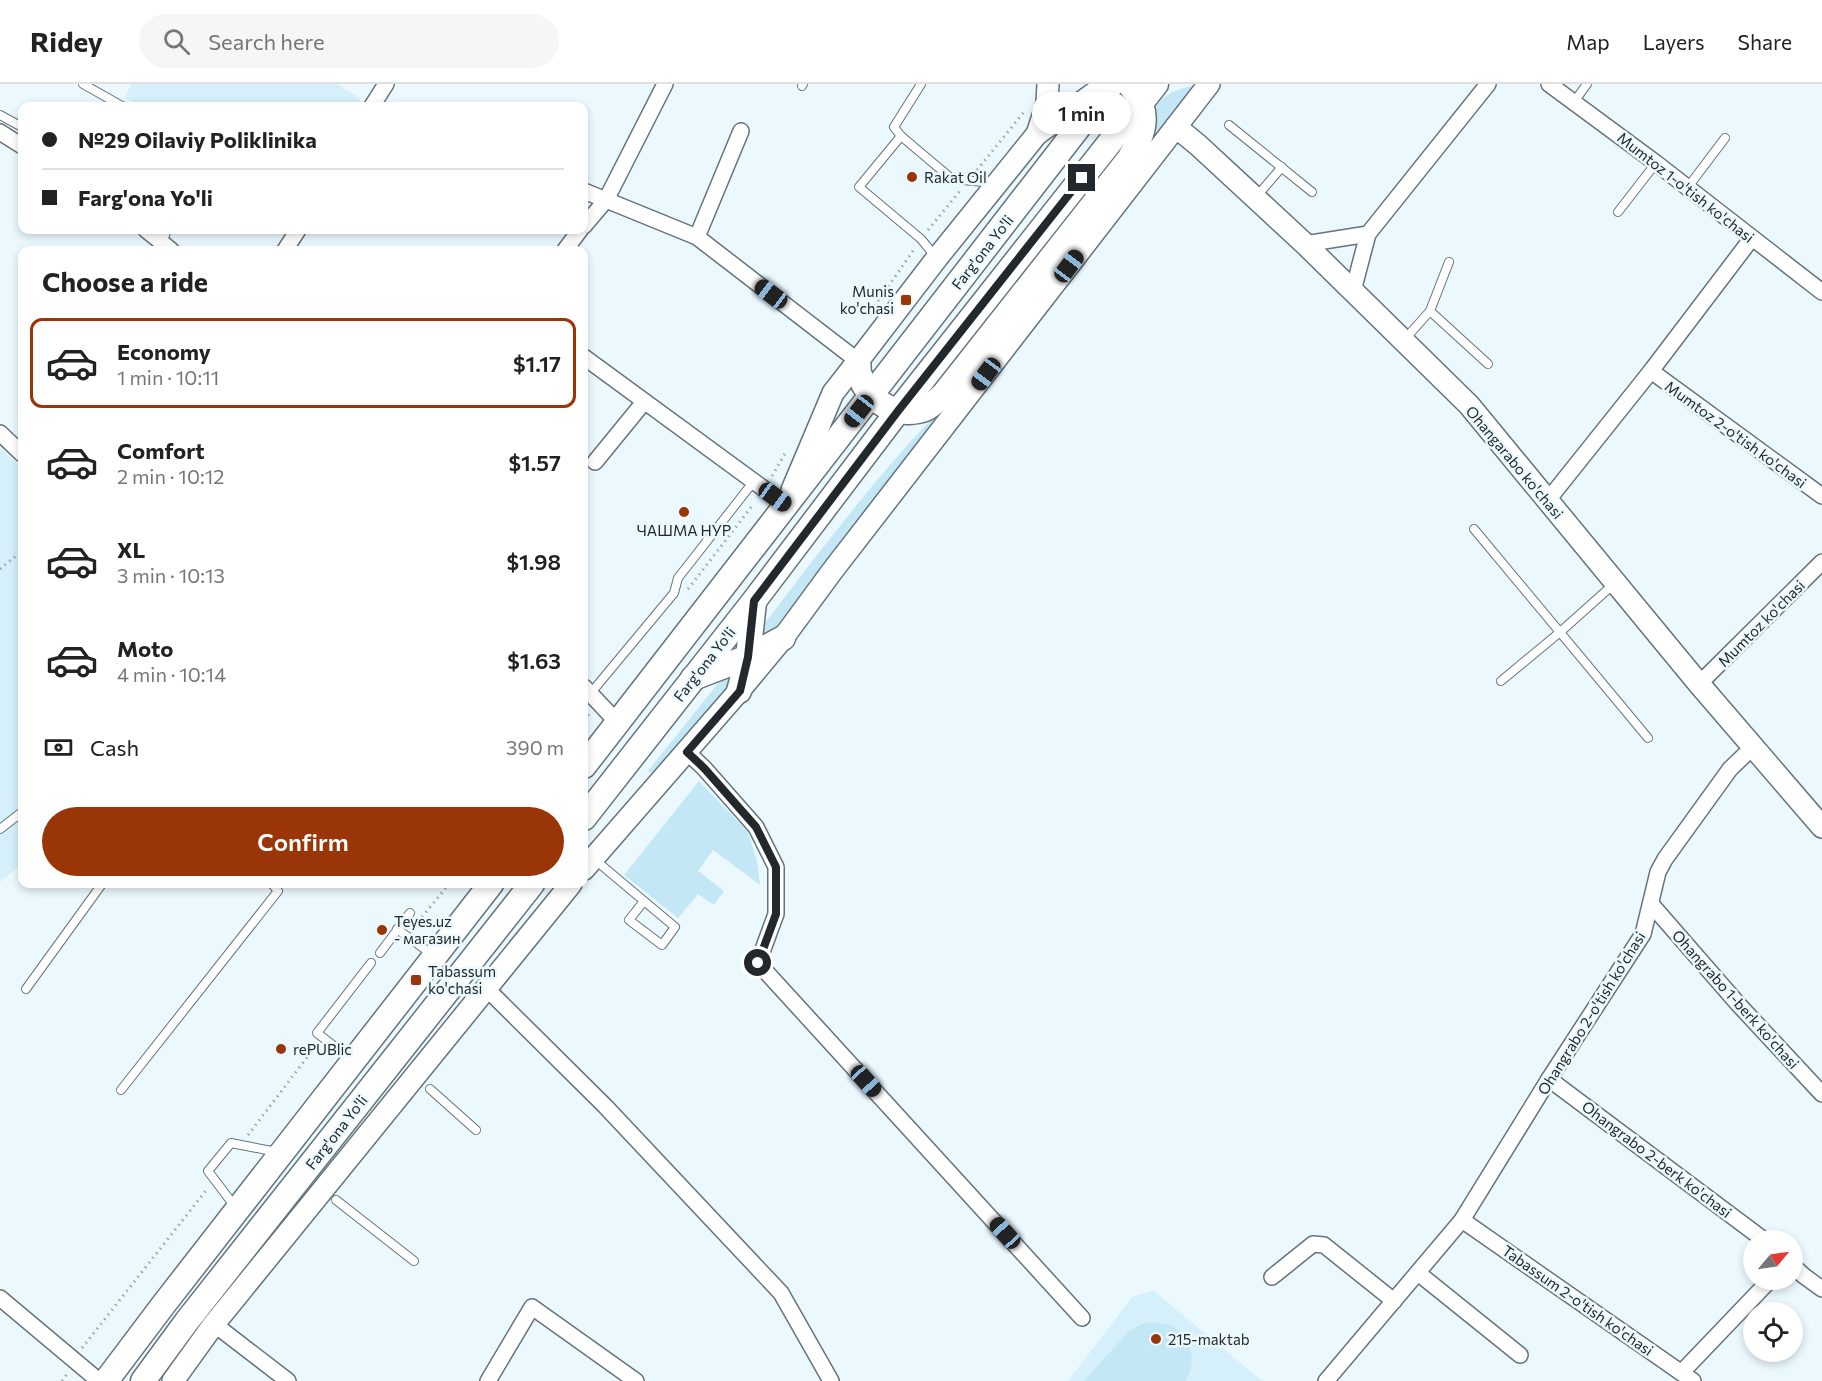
<!DOCTYPE html>
<html lang="en">
<head>
<meta charset="utf-8">
<style>
  body { margin:0; font-family:Commissioner,sans-serif; background:#f6f6f6; color:#222; height:100vh; display:flex; flex-direction:column; font-size:22px; white-space:nowrap }
  * { box-sizing:border-box; margin:0 }
  p { font-size:20px; color:#767676 }
  .icon { flex:none; width:33px; height:33px; fill:none; stroke:currentColor; stroke-width:2; stroke-linecap:round; stroke-linejoin:round }
  .map { position:relative; flex:1; overflow:hidden }
  .panel { position:absolute; left:18px; top:162px; width:570px; height:642px; display:flex; flex-direction:column; background:#fff; border-radius:12px; box-shadow:0 3px 9px #0003 }
  .panel>* { flex:none }
  .top-card { position:absolute; left:18px; top:18px; width:570px; height:132px; border-radius:12px; box-shadow:0 3px 9px #0003; display:grid; align-content:center; height:132px; padding:0 24px; background:#fff }
  .needle { width:39px; rotate:61deg }
  .controls { position:absolute; left:1743px; top:1146px; display:grid; gap:12px }
  .controls a { display:grid; place-items:center; width:60px; height:60px; border-radius:50%; background:#fff; box-shadow:0 3px 9px #0003; font-size:30px }
  .end { position:absolute; width:27px; height:27px; margin:-14px; border:8px solid #22282b; background:#fff; box-shadow:0 0 0 3px #fff }
  .from { border-radius:50% }
  .bubble { position:absolute; height:42px; border-radius:21px; background:#fff; box-shadow:0 3px 9px #0003; font-size:20px; font-weight:600; line-height:42px; text-align:center }
  .car { position:absolute; width:18px; height:36px; margin:-18px -9px; border-radius:8px; box-shadow:0 0 4px 2px #0007; background:linear-gradient(#222 24%,#8ab4d8 0 40%,#222 0 76%,#8ab4d8 0 86%,#222 0) }
  .top-card b { display:flex; align-items:center; gap:21px; height:57px; font-size:22px }
  .top-card b+b { border-top:2px solid #e0e0e0 }
  .top-card i { width:15px; height:15px; background:#222 }
  ul { padding:0; list-style:none }
  li { display:flex; align-items:center; gap:18px; height:90px; margin:0 12px 9px; padding:0 12px; border:3px solid transparent; border-radius:12px }
  li div { flex:1 }
  li b { display:block; font-size:22px }
  li em { font-style:normal; font-weight:600 }
  li.on { border-color:#9a3507 }
  li>.icon { width:54px; height:54px; stroke-width:1.5 }
  h2 { padding:0 24px; font-size:27px; line-height:72px }
  .pay { display:flex; align-items:center; gap:15px; height:66px; padding:0 24px; font-size:22px }
  .pay p { margin-inline-start:auto }
  .primary-button { display:flex; gap:12px; margin-top:auto; padding:12px 24px }
  .primary-button a { flex:1; height:69px; border-radius:36px; background:#9a3507; color:#fff; font-size:24px; font-weight:600; line-height:69px; text-align:center }
  header { display:flex; align-items:center; gap:36px; box-sizing:border-box; height:84px; padding:0 30px; background:#fff; border-bottom:2px solid #e0e0e0 }
  header strong { font-size:28px }
  nav { display:flex; gap:33px; margin-inline-start:auto; font-size:21px }
  .search { width:420px; height:54px; background:#f6f6f6; display:flex; align-items:center; gap:15px; box-sizing:border-box; padding:0 21px; border-radius:33px; color:#767676; font-size:22px }
  .map>svg:first-child { display:block }
  .built { fill:#d5f0fa }
  .green { fill:#c4e7f5 }
  .lines { fill:none; stroke-linecap:round; stroke-linejoin:round }
  .lane-casing { stroke:#64747a; stroke-width:10 }
  .street-casing { stroke:#64747a; stroke-width:18 }
  .secondary-casing { stroke:#64747a; stroke-width:24 }
  .primary-casing { stroke:#64747a; stroke-width:27 }
  .path { stroke:#9ba6ab; stroke-width:3; stroke-dasharray:1.5 4.5; stroke-linecap:butt }
  .lane { stroke:#fff; stroke-width:8 }
  .street { stroke:#fff; stroke-width:15 }
  .secondary { stroke:#fff; stroke-width:21 }
  .primary { stroke:#fff; stroke-width:24 }
  .route { stroke:#22282b; stroke-width:8 }
  .poi-dot { fill:#9a3507; stroke:#ebf9ff; stroke-width:2 }
  .labels { text-anchor:middle; dominant-baseline:central; stroke-width:5; stroke-linejoin:round; paint-order:stroke }
  .poi-label { font-size:15px; fill:#22282b; stroke:#ebf9ff; text-anchor:start }
  .street-label { font-size:15px; fill:#22282b; stroke:#ebf9ff }
</style>
</head>
<body>
<header>
<strong>Ridey</strong>
<div class="search"><svg class="icon" aria-label="search" viewBox="0 0 24 24"><circle cx="10" cy="10" r="6"/><path d="M15 15l6 6"/></svg>Search here</div>
<nav><a>Map</a><a>Layers</a><a>Share</a></nav>
</header>
<div class="map">
<svg width="1822" height="1297" viewBox="0 0 1822 1297">
  <rect width="100%" height="100%" fill="#ebf9ff"/>
  <!-- built -->
  <g class="built">
    <path d="M132,0H337L361,15L357,22H140L124,13Z"/>
    <path d="M0,363L22,385V780L0,798Z"/>
    <path d="M1154,1207L1262,1297H1068L1133,1212Z"/>
  </g>
  <!-- green -->
  <g class="green">
    <path d="M1192,2L1155,53C1148,20 1162,9 1192,2Z"/>
    <path d="M932,334L935,339L768,555L764,557L758,548C814,475 869,401 932,334Z"/>
    <path d="M727,588L737,593L691,650L651,689L648,687Z"/>
    <path d="M699,697L748,748L757,777L760,801L713,766L698,787L724,807L714,821L698,810L678,834L624,791Z"/>
    <path d="M1157,1238C1161,1240 1167,1240 1171,1242C1192,1252 1198,1279 1185,1297H1084L1128,1248L1141,1240Z"/>
  </g>
  <g class="lines">
    <defs>
      <g id="lane">
        <path d="M83,0L122,22"/>
        <path d="M921,0L894,43L901,52L859,103L921,155L935,172"/>
        <path d="M802,2L803,0"/>
        <path d="M1574,18L1587,0"/>
        <path d="M0,31L22,43"/>
        <path d="M1229,41L1312,108"/>
        <path d="M901,52L952,95L995,99"/>
        <path d="M1688,103L1725,54"/>
        <path d="M1256,113L1282,83"/>
        <path d="M1618,128L1656,79"/>
        <path d="M162,159L167,146"/>
        <path d="M1430,227L1488,280"/>
        <path d="M1405,255L1430,227L1449,178"/>
        <path d="M1474,445L1648,654"/>
        <path d="M1501,597L1559,549L1615,499"/>
        <path d="M590,610L674,509L678,494L754,397"/>
        <path d="M0,745L22,728"/>
        <path d="M594,775L675,843L662,861L629,836L644,817"/>
        <path d="M397,845L433,871"/>
        <path d="M380,869L410,829"/>
        <path d="M26,905L102,800"/>
        <path d="M352,976L317,949L371,879"/>
        <path d="M430,1005L476,1046"/>
        <path d="M121,1006L278,807L272,800"/>
        <path d="M336,1116L414,1177"/>
        <path d="M236,1124L208,1087L231,1059L277,1068"/>
      </g>
      <g id="street">
        <path d="M1549,0L1656,79L1822,208"/>
        <path d="M372,22L386,0"/>
        <path d="M0,48L22,62"/>
        <path d="M584,107L697,153L858,277"/>
        <path d="M584,142L606,116L665,0"/>
        <path d="M146,146L171,166"/>
        <path d="M697,153L741,47"/>
        <path d="M1305,160L1368,150L1488,0"/>
        <path d="M285,166L298,146"/>
        <path d="M565,166L580,146"/>
        <path d="M1353,207L1368,150"/>
        <path d="M584,273L786,421"/>
        <path d="M1651,287L1822,412"/>
        <path d="M0,349L22,370"/>
        <path d="M595,378L644,318"/>
        <path d="M1548,416L1651,287L1752,154"/>
        <path d="M1699,600L1822,478"/>
        <path d="M584,603L618,639"/>
        <path d="M687,668L704,684L756,743L776,783V830L758,879L1082,1234"/>
        <path d="M1651,820L1739,921L1822,1010"/>
        <path d="M486,904L605,1022L781,1209L831,1297"/>
        <path d="M1549,995L1764,1156"/>
        <path d="M1462,1136L1693,1297"/>
        <path d="M1792,1181L1804,1192L1822,1205"/>
        <path d="M1418,1189L1520,1271"/>
        <path d="M1272,1193L1313,1160L1324,1161L1394,1217"/>
        <path d="M0,1214L99,1297"/>
        <path d="M214,1240L288,1297"/>
        <path d="M1682,1288L1770,1196"/>
        <path d="M488,1297L532,1223L636,1297"/>
        <path d="M1326,1297L1462,1136L1549,995L1643,850L1658,788L1665,775L1730,685L1753,663"/>
      </g>
      <g id="secondary">
        <path d="M1176,43L1198,61L1305,160L1469,321L1699,600L1822,743"/>
        <path d="M1037,50L1047,20L1048,0"/>
        <path d="M792,406L833,309L858,277L937,174L1037,50L1107,0"/>
        <path d="M584,785L739,607L783,554L833,486L1209,0"/>
        <path d="M173,1297L214,1240L571,800"/>
      </g>
      <g id="primary">
        <path d="M858,277C859,281 858,287 860,291C867,318 899,335 925,325C932,322 938,315 944,310L1129,75C1146,48 1151,26 1129,0"/>
        <path d="M693,594L748,573L783,554"/>
        <path d="M739,607L748,573L754,518"/>
        <path d="M584,682L1112,0"/>
        <path d="M584,734L754,517L898,327L1156,0"/>
        <path d="M106,1297L164,1220L491,800"/>
        <path d="M143,1297L187,1237L532,800"/>
      </g>
    </defs>
    <!-- lane casing -->
    <use href="#lane" class="lane-casing"/>
    <!-- street casing -->
    <use href="#street" class="street-casing"/>
    <!-- secondary casing -->
    <use href="#secondary" class="secondary-casing"/>
    <!-- primary casing -->
    <use href="#primary" class="primary-casing"/>
    <!-- path -->
    <g class="path">
      <path d="M977,86L1024,28"/>
      <path d="M928,146L960,107"/>
      <path d="M871,227L915,164"/>
      <path d="M772,392L787,366"/>
      <path d="M0,485L22,467"/>
      <path d="M688,505L752,422"/>
      <path d="M584,636L589,630"/>
      <path d="M422,833L449,800"/>
      <path d="M248,1051L315,963"/>
      <path d="M82,1264L208,1104"/>
      <path d="M62,1297L67,1290"/>
    </g>
    <!-- lane -->
    <use href="#lane" class="lane"/>
    <!-- street -->
    <use href="#street" class="street"/>
    <!-- secondary -->
    <use href="#secondary" class="secondary"/>
    <!-- primary -->
    <use href="#primary" class="primary"/>
  </g>
  <g class="lines">
    <!-- route -->
    <path class="route" d="M758,879L776,830V783L756,743L704,684L687,668L740,607L748,573L754,517L898,327L1082,94"/>
  </g>
  <!-- markers -->
  <g class="poi-dot">
    <circle cx="912" cy="93" r="6"/>
    <rect x="900" y="210" width="12" height="12" rx="3"/>
    <circle cx="684" cy="428" r="6"/>
    <circle cx="382" cy="846" r="6"/>
    <rect x="410" y="890" width="12" height="12" rx="3"/>
    <circle cx="281" cy="965" r="6"/>
    <circle cx="1156" cy="1255" r="6"/>
  </g>
  <g class="labels">
    <!-- poi labels -->
    <g class="poi-label">
      <text x="924" y="93">Rakat Oil</text>
      <text x="894" y="207" text-anchor="end">Munis<tspan x="894" dy="17">ko'chasi</tspan></text>
      <text x="684" y="446" text-anchor="middle">ЧАШМА НУР</text>
      <text x="394" y="837">Teyes.uz<tspan x="394" dy="17">- магазин</tspan></text>
      <text x="428" y="887">Tabassum<tspan x="428" dy="17">ko'chasi</tspan></text>
      <text x="293" y="965">rePUBlic</text>
      <text x="1168" y="1255">215-maktab</text>
    </g>
    <!-- street labels -->
    <g class="street-label">
      <text transform="translate(1686 103) rotate(38)">Mumtoz 1-o'tish ko'chasi</text>
      <text transform="translate(982 168) rotate(-52)">Farg'ona Yo'li</text>
      <text transform="translate(1736 350) rotate(36)">Mumtoz 2-o'tish ko'chasi</text>
      <text transform="translate(1515 378) rotate(50)">Ohangarabo ko'chasi</text>
      <text transform="translate(1761 539) rotate(-45)">Mumtoz ko'chasi</text>
      <text transform="translate(704 580) rotate(-52)">Farg'ona Yo'li</text>
      <text transform="translate(1736 915) rotate(48)">Ohangrabo 1-berk ko'chasi</text>
      <text transform="translate(1591 929) rotate(-58)">Ohangrabo 2-o'tish ko'chasi</text>
      <text transform="translate(336 1048) rotate(-52)">Farg'ona Yo'li</text>
      <text transform="translate(1657 1075) rotate(37)">Ohangrabo 2-berk ko'chasi</text>
      <text transform="translate(1578 1216) rotate(35)">Tabassum 2-o'tish ko'chasi</text>
    </g>
  </g>
</svg>
<div class="controls">
<a><svg class="needle" viewBox="-14 -14 28 28"><path d="M0-13l5 13h-10z" fill="#e53935"/><path d="M0 13l5-13h-10z" fill="#767676"/></svg></a>
<a><svg class="icon" aria-label="locate" viewBox="0 0 24 24"><circle cx="12" cy="12" r="6"/><path d="M12 2v4M12 18v4M2 12h4M18 12h4"/></svg></a>
</div>
<i class="end from" style="left:758px;top:879px"></i>
<i class="end" style="left:1082px;top:94px"></i>
<div class="bubble" style="left:1032px;top:8px;width:99px">1 min</div>
<i class="car" style="left:1069px;top:182px;rotate:37deg"></i>
<i class="car" style="left:771px;top:210px;rotate:307deg"></i>
<i class="car" style="left:986px;top:290px;rotate:217deg"></i>
<i class="car" style="left:859px;top:327px;rotate:218deg"></i>
<i class="car" style="left:775px;top:413px;rotate:126deg"></i>
<i class="car" style="left:866px;top:997px;rotate:138deg"></i>
<i class="car" style="left:1005px;top:1149px;rotate:318deg"></i>
<div class="top-card">
<b><i class="from"></i>№29 Oilaviy Poliklinika</b>
<b><i></i>Farg'ona Yo'li</b>
</div>
<section class="panel">
<h2>Choose a ride</h2>
<ul>
<li class="on"><svg class="icon" aria-label="car" viewBox="0 0 24 24"><path d="M5 17H2v-5l4-1 3-4h7l3 4 3 1v5h-3M9 17h6M6 11h13"/><circle cx="7" cy="17" r="2"/><circle cx="17" cy="17" r="2"/></svg><div><b>Economy</b><p>1 min · 10:11</p></div><em>$1.17</em></li>
<li><svg class="icon" aria-label="car" viewBox="0 0 24 24"><path d="M5 17H2v-5l4-1 3-4h7l3 4 3 1v5h-3M9 17h6M6 11h13"/><circle cx="7" cy="17" r="2"/><circle cx="17" cy="17" r="2"/></svg><div><b>Comfort</b><p>2 min · 10:12</p></div><em>$1.57</em></li>
<li><svg class="icon" aria-label="car" viewBox="0 0 24 24"><path d="M5 17H2v-5l4-1 3-4h7l3 4 3 1v5h-3M9 17h6M6 11h13"/><circle cx="7" cy="17" r="2"/><circle cx="17" cy="17" r="2"/></svg><div><b>XL</b><p>3 min · 10:13</p></div><em>$1.98</em></li>
<li><svg class="icon" aria-label="car" viewBox="0 0 24 24"><path d="M5 17H2v-5l4-1 3-4h7l3 4 3 1v5h-3M9 17h6M6 11h13"/><circle cx="7" cy="17" r="2"/><circle cx="17" cy="17" r="2"/></svg><div><b>Moto</b><p>4 min · 10:14</p></div><em>$1.63</em></li>
</ul>
<div class="pay"><svg class="icon" aria-label="cash" viewBox="0 0 24 24"><path d="M3 7h18v10H3z"/><circle cx="12" cy="12" r="2"/></svg>Cash<p>390 m</p></div>
<div class="primary-button"><a>Confirm</a></div>
</section>
</div>
</body>
</html>
